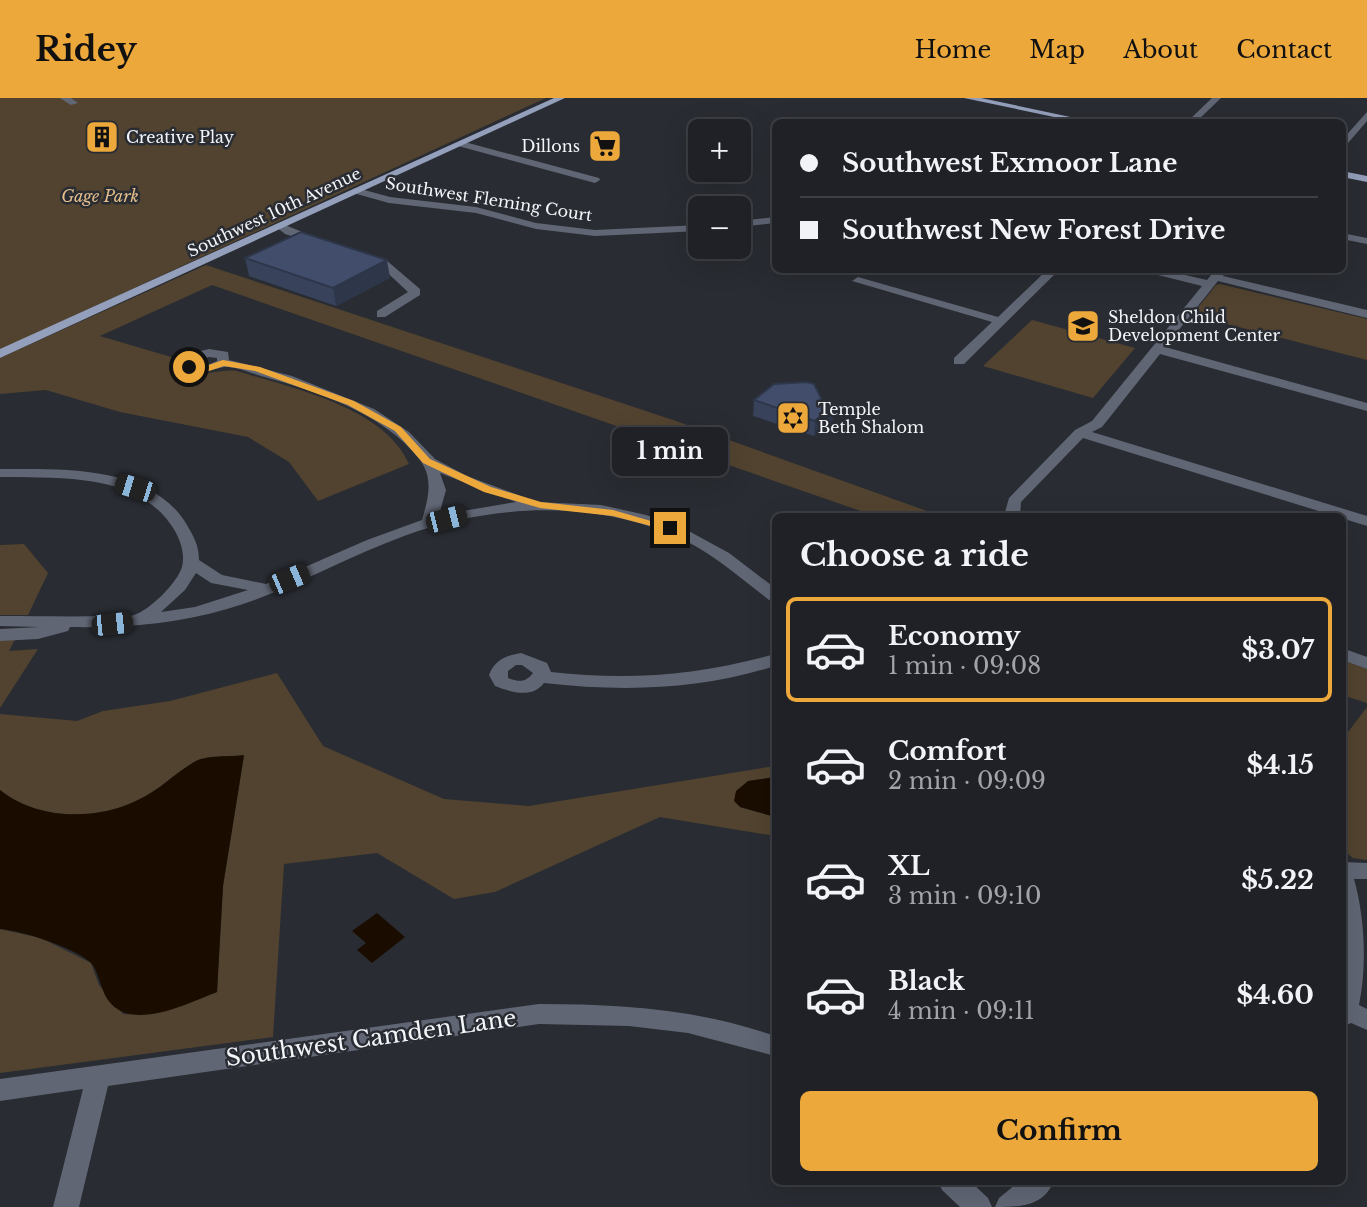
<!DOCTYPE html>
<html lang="en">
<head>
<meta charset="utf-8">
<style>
  body { margin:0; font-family:"Libre Baskerville",serif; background:#2c2e32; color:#f1f3f6; height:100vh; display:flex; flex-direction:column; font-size:26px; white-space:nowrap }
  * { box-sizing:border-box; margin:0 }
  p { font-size:23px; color:#a1a3a7 }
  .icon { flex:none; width:38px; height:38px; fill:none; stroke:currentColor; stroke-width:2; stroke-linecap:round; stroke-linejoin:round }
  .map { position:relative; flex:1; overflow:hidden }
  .panel { position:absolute; left:772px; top:415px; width:574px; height:672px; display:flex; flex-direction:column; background:#1f2126; border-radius:10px; box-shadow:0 7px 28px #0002,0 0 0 2px #3c3e43 }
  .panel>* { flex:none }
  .top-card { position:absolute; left:772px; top:21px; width:574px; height:154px; border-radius:10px; box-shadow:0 7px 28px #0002,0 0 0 2px #3c3e43; display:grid; align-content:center; height:154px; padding:0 28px; background:#1f2126 }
  .controls { position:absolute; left:688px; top:21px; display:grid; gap:14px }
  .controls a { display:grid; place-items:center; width:63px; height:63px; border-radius:10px; background:#1f2126; box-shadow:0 7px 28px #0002,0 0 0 2px #3c3e43; font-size:35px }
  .end { position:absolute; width:32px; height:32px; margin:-16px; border:9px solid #eda83b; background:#111; box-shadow:0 0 0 4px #111 }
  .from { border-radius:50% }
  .bubble { position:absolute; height:49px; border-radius:10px; background:#1f2126; box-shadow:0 7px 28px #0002,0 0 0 2px #3c3e43; font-size:23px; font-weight:700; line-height:49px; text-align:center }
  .car { position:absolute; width:21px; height:42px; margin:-21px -10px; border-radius:9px; box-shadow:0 0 5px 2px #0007; background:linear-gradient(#222 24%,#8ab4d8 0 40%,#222 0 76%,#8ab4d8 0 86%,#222 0) }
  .top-card b { display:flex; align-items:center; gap:24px; height:66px; font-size:26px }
  .top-card b+b { border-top:2px solid #3c3e43 }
  .top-card i { width:18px; height:18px; background:#f1f3f6 }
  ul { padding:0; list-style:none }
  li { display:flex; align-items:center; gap:21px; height:105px; margin:0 14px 10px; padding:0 14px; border:4px solid transparent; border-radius:10px }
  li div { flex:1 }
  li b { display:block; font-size:26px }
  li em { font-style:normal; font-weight:700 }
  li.current { border-color:#eda83b }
  li>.icon { width:63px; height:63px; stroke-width:1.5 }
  h2 { padding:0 28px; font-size:32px; line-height:84px }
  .cta { display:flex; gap:14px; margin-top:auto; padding:14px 28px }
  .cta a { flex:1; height:80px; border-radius:10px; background:#eda83b; color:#111; font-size:28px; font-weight:700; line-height:80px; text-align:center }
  header { display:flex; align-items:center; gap:42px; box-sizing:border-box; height:98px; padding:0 35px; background:#eda83b; color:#111 }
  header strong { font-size:33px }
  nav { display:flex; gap:38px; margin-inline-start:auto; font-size:24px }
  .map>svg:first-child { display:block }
  .green { fill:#51432f }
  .water { fill:#1a0d00 }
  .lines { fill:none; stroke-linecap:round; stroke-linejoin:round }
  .minor { fill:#606674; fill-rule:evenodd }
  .major { fill:#949fbb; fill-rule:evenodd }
  .wall { fill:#38425b }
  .shaded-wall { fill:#2e364a }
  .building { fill:#414d6a; stroke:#2e364a; stroke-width:2 }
  .route { fill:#eda83b }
  .labels { text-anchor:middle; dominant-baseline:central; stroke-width:5; stroke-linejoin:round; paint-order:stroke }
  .far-poi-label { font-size:16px; fill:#f3f5f9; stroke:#292c32; text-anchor:start }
  .far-park-label { font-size:16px; font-style:italic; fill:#e5bf8b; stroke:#292c32 }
  .far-street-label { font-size:16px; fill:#f3f5f9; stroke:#292c32 }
  .near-street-label { font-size:23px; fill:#f3f5f9; stroke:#292c32 }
</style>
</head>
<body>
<header>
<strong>Ridey</strong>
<nav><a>Home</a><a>Map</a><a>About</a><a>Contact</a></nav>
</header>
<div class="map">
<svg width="1367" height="1109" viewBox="0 0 1367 1109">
  <rect width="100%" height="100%" fill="#292c32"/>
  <!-- green -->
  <g class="green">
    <path d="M0,0H546L0,252Z"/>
    <path d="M206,167L673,322L941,418H875L212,187L100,238L178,261L173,268C190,285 217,270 237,273C292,290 384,309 409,366L318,403L289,364L248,339L120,314L46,292L0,296V260Z"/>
    <path d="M1220,186L1367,221V262L1192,217L1216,187Z"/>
    <path d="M1032,222L1135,250L1093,300L983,268Z"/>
    <path d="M24,446L48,475L28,517H0V447Z"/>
    <path d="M0,541H15L9,553L38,551L0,610Z"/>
    <path d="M1342,562L1367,571V605L1342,597Z"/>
    <path d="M277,575L323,648L444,701L529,708L775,668V679L748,683L740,709L775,719V738L660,719L495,794L454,801L377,755L284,766L273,939L0,975V831L41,840L91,865L99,887L123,916C157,918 186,906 217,894L223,788L244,658C232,658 208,657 196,663C176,674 160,692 138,702C96,723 37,722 0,692V616L77,623L103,613L170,603Z"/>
    <path d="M1367,609V762L1353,760L1342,751V642Z"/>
  </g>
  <!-- water -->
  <g class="water">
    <path d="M244,657L223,788L217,894C188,905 131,935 108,902C101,892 98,871 90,864C72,849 23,833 0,831V692C37,722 96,723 138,702C160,692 176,674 196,663C208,657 231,659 244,657Z"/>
    <path d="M775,679V719L740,709L734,703L736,693L748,683Z"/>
    <path d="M377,815L405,839L372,865L357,852L366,845L352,833Z"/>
  </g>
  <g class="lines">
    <!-- minor -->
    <g class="minor">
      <path d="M60,0H71L78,5L71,7Z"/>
      <path d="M1212,0H1221L1196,24H1187Z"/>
      <path d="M1367,14V23L1342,52V42Z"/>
      <path d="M461,43L599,80L600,82L595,85L458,48V44Z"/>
      <path d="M357,90L390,99L476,109L536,125L595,132L700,127V133L595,138L536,131L476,115L389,105L353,95V91Z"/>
      <path d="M775,119V125L738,129V123Z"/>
      <path d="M280,125L320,141L322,143L316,146L285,136L275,128Z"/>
      <path d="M1342,135L1367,140V146L1342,141Z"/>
      <path d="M369,157L386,162L420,191V197L385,219H377V213L408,194L378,166L365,162V158Z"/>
      <path d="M1047,172H1059L964,266H954V260L992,224L852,183L858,179L998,219Z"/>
      <path d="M1145,172H1163L1207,182L1215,172H1226L1223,178L1367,212V220L1218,183L1165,249L1367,305V313L1160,256L1102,329L1092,334L1367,418V428L1083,340L1021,404L1020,418H1004L1009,400L1075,332L1092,323L1202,188L1146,174Z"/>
      <path d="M209,251L228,254L229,262L292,278L374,311L409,334L435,361L467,378L537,404L601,407L646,417L685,431L729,455L775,490V503L769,502C738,478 709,452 673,437C588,401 489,407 404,438C344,460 289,493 227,511C176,526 124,530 70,529L68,533L38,541L0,543V531L40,529L0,528V518C36,518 71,519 107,518C115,518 126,520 134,517C150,512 177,485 182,469C185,456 181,444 175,433C141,374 59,380 0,379V371C61,371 151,366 187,427C194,439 199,448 199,462L222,477L266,486L367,442L422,422C428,401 434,381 420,362C384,315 316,293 261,278C251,275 235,268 225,269C209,271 195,282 180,267L188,256ZM209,259L217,260V263L205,268L194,266L198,262ZM440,375L516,404L439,417L446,392ZM196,475L211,485L248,492L195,509L161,514L185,492Z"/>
      <path d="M1342,550L1367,559V571L1342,562Z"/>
      <path d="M521,555L547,565L551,574C631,583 697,577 775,556V568C699,592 624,594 544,585C532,601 511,594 495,588L489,577C495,562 505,558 521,555ZM516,567H522L533,575C525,585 519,584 508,580V573Z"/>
      <path d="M1342,764L1367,765V781H1354C1365,820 1367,868 1359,907L1367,911V932L1351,925L1342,929L1346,848L1342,821Z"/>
      <path d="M539,906C620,906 698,911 775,938V958L688,935L629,928L539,926L108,988L79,1109H53L83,991L0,1003V981Z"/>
      <path d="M938,1083H970L988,1100L992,1109H960L942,1092Z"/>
      <path d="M1020,1083H1054C1043,1109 1019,1109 995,1109L999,1100Z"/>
    </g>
    <!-- major -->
    <g class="major">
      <path d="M554,0H565L0,260V251Z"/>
      <path d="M964,0H981L1094,24H1078Z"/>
      <path d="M1342,73L1367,78V84L1342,79Z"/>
    </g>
  </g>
  <!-- wall -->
  <g class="wall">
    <path d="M245,160L390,180L336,208L249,178Z"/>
    <path d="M754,302H822L834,306L833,322L814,338L753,318Z"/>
  </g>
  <!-- shaded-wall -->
  <g class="shaded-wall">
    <path d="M387,162L390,180L336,208L333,190Z"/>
    <path d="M834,306L833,322L814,338L815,323Z"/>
  </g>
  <!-- building -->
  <g class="building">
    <path d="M301,134L387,162L333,190L245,160Z"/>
    <path d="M807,284L814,286L822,302L834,306L815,323L754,302L774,286Z"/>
  </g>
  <!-- route -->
  <path class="route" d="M223,262L260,269L354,303L401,329L430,361L491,389L541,404L613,412L675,430L670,433L613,418L540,410L484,394L423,365L395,333L348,307L255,273L224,268L203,275L185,269L189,267L203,269Z"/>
  <!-- icons -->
  <defs>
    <symbol id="building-square" viewBox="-11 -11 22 22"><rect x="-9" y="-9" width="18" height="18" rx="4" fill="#eda83b" stroke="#292c32"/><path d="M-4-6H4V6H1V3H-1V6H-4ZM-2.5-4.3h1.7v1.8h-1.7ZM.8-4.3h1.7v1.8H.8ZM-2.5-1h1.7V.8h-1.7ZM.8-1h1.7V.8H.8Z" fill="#111"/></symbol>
    <symbol id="supermarket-square" viewBox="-11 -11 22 22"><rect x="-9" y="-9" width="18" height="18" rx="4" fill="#eda83b" stroke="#292c32"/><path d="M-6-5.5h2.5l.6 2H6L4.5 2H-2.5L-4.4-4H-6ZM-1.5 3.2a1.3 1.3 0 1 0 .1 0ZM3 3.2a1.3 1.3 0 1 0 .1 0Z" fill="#111"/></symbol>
    <symbol id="school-square" viewBox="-11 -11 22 22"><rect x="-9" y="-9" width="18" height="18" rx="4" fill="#eda83b" stroke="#292c32"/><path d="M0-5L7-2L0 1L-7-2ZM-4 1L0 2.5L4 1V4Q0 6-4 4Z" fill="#111"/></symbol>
    <symbol id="synagogue-square" viewBox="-11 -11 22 22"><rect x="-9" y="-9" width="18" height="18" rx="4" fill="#eda83b" stroke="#292c32"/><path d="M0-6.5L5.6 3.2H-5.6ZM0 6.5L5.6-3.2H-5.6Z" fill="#111"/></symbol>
  </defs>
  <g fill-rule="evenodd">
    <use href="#building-square" x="83" y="20" width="38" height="38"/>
    <use href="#supermarket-square" x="586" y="29" width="38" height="38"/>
    <use href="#school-square" x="1064" y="209" width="38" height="38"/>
    <use href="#synagogue-square" x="774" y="301" width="38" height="38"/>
  </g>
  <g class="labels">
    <!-- far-poi labels -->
    <g class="far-poi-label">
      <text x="126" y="39">Creative Play</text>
      <text x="580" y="48" text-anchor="end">Dillons</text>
      <text x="1108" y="219">Sheldon Child<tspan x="1108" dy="18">Development Center</tspan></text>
      <text x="818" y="311">Temple<tspan x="818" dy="18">Beth Shalom</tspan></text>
    </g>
    <!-- far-park labels -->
    <g class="far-park-label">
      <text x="100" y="98">Gage Park</text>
    </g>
    <!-- far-street labels -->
    <g class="far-street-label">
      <text transform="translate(489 101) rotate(9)">Southwest Fleming Court</text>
      <text transform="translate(274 114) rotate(-25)">Southwest 10th Avenue</text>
    </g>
    <!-- near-street labels -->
    <g class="near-street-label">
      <text transform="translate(371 940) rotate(-8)">Southwest Camden Lane</text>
    </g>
  </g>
</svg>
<div class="controls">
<a>+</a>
<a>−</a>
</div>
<i class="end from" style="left:189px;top:269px"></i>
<i class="end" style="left:670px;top:430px"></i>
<div class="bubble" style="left:612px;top:329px;width:116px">1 min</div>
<i class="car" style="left:135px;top:390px;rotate:287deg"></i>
<i class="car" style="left:446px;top:421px;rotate:76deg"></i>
<i class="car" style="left:289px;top:481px;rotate:67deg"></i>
<i class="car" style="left:112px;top:526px;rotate:84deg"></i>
<div class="top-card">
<b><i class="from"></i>Southwest Exmoor Lane</b>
<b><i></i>Southwest New Forest Drive</b>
</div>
<section class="panel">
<h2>Choose a ride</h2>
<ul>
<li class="current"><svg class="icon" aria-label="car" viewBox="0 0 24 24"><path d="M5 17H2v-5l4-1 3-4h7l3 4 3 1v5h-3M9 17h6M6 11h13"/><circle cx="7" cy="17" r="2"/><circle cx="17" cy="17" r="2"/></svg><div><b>Economy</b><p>1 min · 09:08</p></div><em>$3.07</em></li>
<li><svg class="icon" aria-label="car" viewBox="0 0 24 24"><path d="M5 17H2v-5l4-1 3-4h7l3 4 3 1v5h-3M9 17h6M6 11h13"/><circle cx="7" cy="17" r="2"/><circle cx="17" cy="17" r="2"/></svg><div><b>Comfort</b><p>2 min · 09:09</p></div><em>$4.15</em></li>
<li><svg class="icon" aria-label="car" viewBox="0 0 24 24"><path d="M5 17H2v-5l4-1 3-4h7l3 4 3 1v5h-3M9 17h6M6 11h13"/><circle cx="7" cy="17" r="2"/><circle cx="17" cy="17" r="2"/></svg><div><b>XL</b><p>3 min · 09:10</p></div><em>$5.22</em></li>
<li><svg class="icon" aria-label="car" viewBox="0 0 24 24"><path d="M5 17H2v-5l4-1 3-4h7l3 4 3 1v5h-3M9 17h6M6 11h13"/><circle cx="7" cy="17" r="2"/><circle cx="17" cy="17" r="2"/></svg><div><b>Black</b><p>4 min · 09:11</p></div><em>$4.60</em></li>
</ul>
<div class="cta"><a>Confirm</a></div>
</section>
</div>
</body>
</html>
